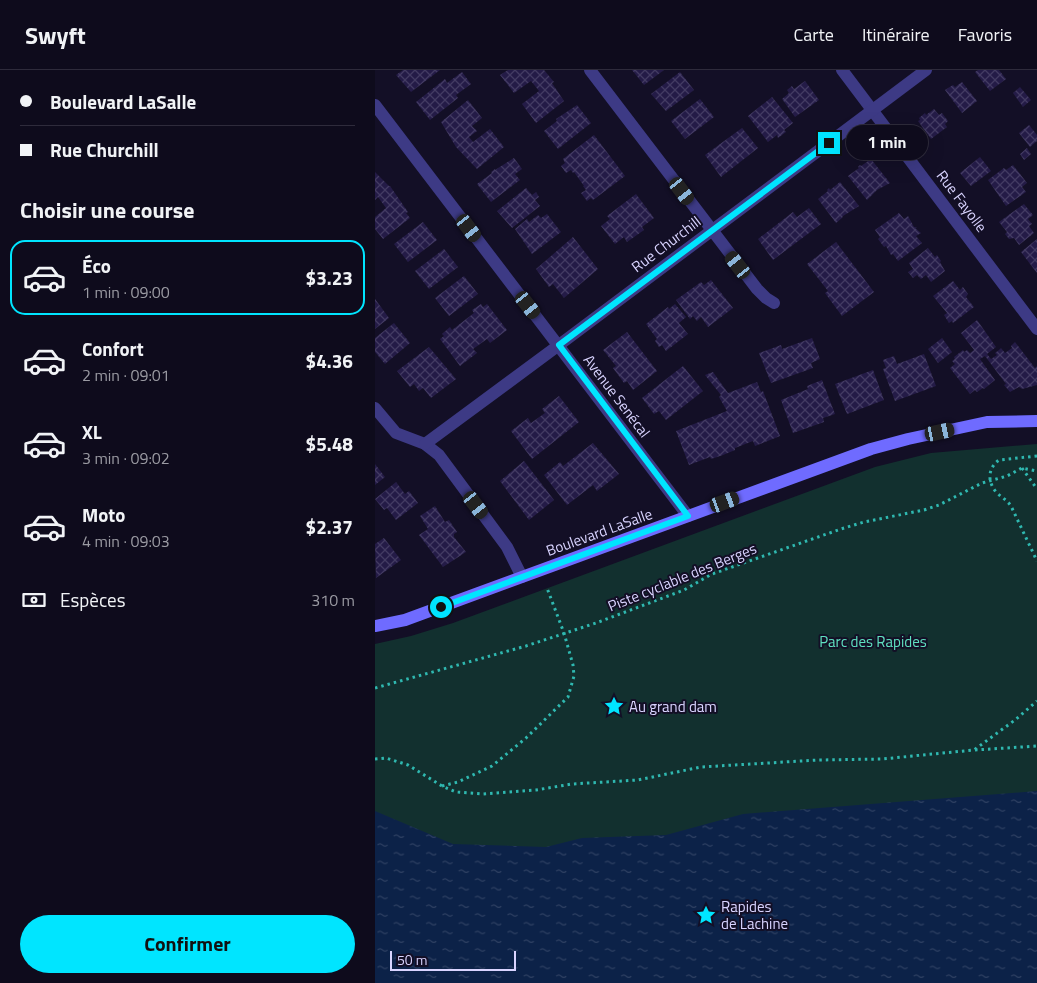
<!DOCTYPE html>
<html lang="fr">
<head>
<meta charset="utf-8">
<style>
  body { margin:0; font-family:"Titillium Web",sans-serif; background:#171425; color:#f1f3f6; height:100vh; display:flex; flex-direction:column; font-size:19px; white-space:nowrap }
  * { box-sizing:border-box; margin:0 }
  p { font-size:16px; color:#9b9ba3 }
  .icon { flex:none; width:28px; height:28px; fill:none; stroke:currentColor; stroke-width:2; stroke-linecap:round; stroke-linejoin:round }
  .map { position:relative; flex:1; overflow:hidden }
  .side { display:flex; flex-direction:column; background:#0e0b1c; width:375px }
  .side>* { flex:none }
  .hud { display:grid; align-content:center; height:110px; padding:0 20px; background:#0e0b1c }
  .scale { position:absolute; left:15px; bottom:12px; width:126px; box-sizing:border-box; padding-left:5px; border:2px solid #d9d4ff; border-top:0; font-size:14px; line-height:18px; white-space:nowrap; color:#d9d4ff; -webkit-text-stroke:4px #130f26; paint-order:stroke }
  .end { position:absolute; width:22px; height:22px; margin:-11px; border:6px solid #00e5ff; background:#111; box-shadow:0 0 0 2px #111 }
  .from { border-radius:50% }
  .bubble { position:absolute; height:35px; border-radius:18px; background:#0e0b1c; box-shadow:0 5px 20px #0002,0 0 0 1px #2e2b3b; font-size:16px; font-weight:700; line-height:35px; text-align:center }
  .car { position:absolute; width:15px; height:30px; margin:-15px -8px; border-radius:6px; box-shadow:0 0 4px 1px #0007; background:linear-gradient(#222 24%,#8ab4d8 0 40%,#222 0 76%,#8ab4d8 0 86%,#222 0) }
  .hud b { display:flex; align-items:center; gap:18px; height:48px; font-size:19px }
  .hud b+b { border-top:1px solid #2e2b3b }
  .hud i { width:12px; height:12px; background:#f1f3f6 }
  ul { padding:0; list-style:none }
  li { display:flex; align-items:center; gap:15px; height:75px; margin:0 10px 8px; padding:0 10px; border:2px solid transparent; border-radius:15px }
  li div { flex:1 }
  li b { display:block; font-size:19px }
  li em { font-style:normal; font-weight:700 }
  li.active { border-color:#00e5ff }
  li>.icon { width:45px; height:45px; stroke-width:1.5 }
  h2 { padding:0 20px; font-size:22px; line-height:60px }
  .pay { display:flex; align-items:center; gap:12px; height:55px; padding:0 20px; font-size:19px }
  .pay p { margin-inline-start:auto }
  .cta { display:flex; gap:10px; margin-top:auto; padding:10px 20px }
  .cta a { flex:1; height:58px; border-radius:30px; background:#00e5ff; color:#111; font-size:20px; font-weight:700; line-height:58px; text-align:center }
  header { display:flex; align-items:center; gap:30px; box-sizing:border-box; height:70px; padding:0 25px; background:#0e0b1c; border-bottom:1px solid #2e2b3b }
  header strong { font-size:24px }
  nav { display:flex; gap:28px; margin-inline-start:auto; font-size:18px }
  main { display:flex; flex:1; min-height:0 }
  .map>svg:first-child { display:block }
  .park { fill:#12302f }
  .water { fill:url(#water-ripples) }
  .building { fill:url(#building-cross-hatch) }
  .lines { fill:none; stroke-linecap:round; stroke-linejoin:round }
  .path { stroke:#2fb8b0; stroke-width:3; stroke-dasharray:2.5 4; stroke-linecap:butt }
  .minor { stroke:#3d3a85; stroke-width:12 }
  .secondary { stroke:#6f6bff; stroke-width:12 }
  .route { stroke:#00e5ff; stroke-width:6 }
  .labels { text-anchor:middle; dominant-baseline:central; stroke-width:4; stroke-linejoin:round; paint-order:stroke }
  .street-label { font-size:15px; fill:#d9d4ff; stroke:#130f26 }
  .park-label { font-size:15px; fill:#5fe0c0; stroke:#130f26 }
  .poi-label { font-size:15px; fill:#d9d4ff; stroke:#130f26; text-anchor:start }
</style>
</head>
<body>
<header>
<strong>Swyft</strong>
<nav><a>Carte</a><a>Itinéraire</a><a>Favoris</a></nav>
</header>
<main>
<section class="side">
<div class="hud">
<b><i class="from"></i>Boulevard LaSalle</b>
<b><i></i>Rue Churchill</b>
</div>
<h2>Choisir une course</h2>
<ul>
<li class="active"><svg class="icon" aria-label="car" viewBox="0 0 24 24"><path d="M5 17H2v-5l4-1 3-4h7l3 4 3 1v5h-3M9 17h6M6 11h13"/><circle cx="7" cy="17" r="2"/><circle cx="17" cy="17" r="2"/></svg><div><b>Éco</b><p>1 min · 09:00</p></div><em>$3.23</em></li>
<li><svg class="icon" aria-label="car" viewBox="0 0 24 24"><path d="M5 17H2v-5l4-1 3-4h7l3 4 3 1v5h-3M9 17h6M6 11h13"/><circle cx="7" cy="17" r="2"/><circle cx="17" cy="17" r="2"/></svg><div><b>Confort</b><p>2 min · 09:01</p></div><em>$4.36</em></li>
<li><svg class="icon" aria-label="car" viewBox="0 0 24 24"><path d="M5 17H2v-5l4-1 3-4h7l3 4 3 1v5h-3M9 17h6M6 11h13"/><circle cx="7" cy="17" r="2"/><circle cx="17" cy="17" r="2"/></svg><div><b>XL</b><p>3 min · 09:02</p></div><em>$5.48</em></li>
<li><svg class="icon" aria-label="car" viewBox="0 0 24 24"><path d="M5 17H2v-5l4-1 3-4h7l3 4 3 1v5h-3M9 17h6M6 11h13"/><circle cx="7" cy="17" r="2"/><circle cx="17" cy="17" r="2"/></svg><div><b>Moto</b><p>4 min · 09:03</p></div><em>$2.37</em></li>
</ul>
<div class="pay"><svg class="icon" aria-label="cash" viewBox="0 0 24 24"><path d="M3 7h18v10H3z"/><circle cx="12" cy="12" r="2"/></svg>Espèces<p>310 m</p></div>
<div class="cta"><a>Confirmer</a></div>
</section>
<div class="map">
<svg width="662" height="913" viewBox="0 0 662 913">
  <defs>
    <pattern id="water-ripples" width="26" height="14" patternUnits="userSpaceOnUse" patternTransform="scale(1.25)"><rect width="26" height="14" fill="#0c2248"/><path d="M2 4q2-2 4 0t4 0M15 11q2-2 4 0t4 0" fill="none" stroke="#2f4163"/></pattern>
    <pattern id="building-cross-hatch" width="8" height="8" patternUnits="userSpaceOnUse" patternTransform="scale(1.25)"><rect width="8" height="8" fill="#241b47"/><path d="M0 0l8 8M0 8l8-8" fill="none" stroke="#433b63"/></pattern>
  </defs>
  <rect width="100%" height="100%" fill="#130f26"/>
  <!-- park -->
  <path class="park" d="M662,374V913H0V574L36,566L78,553L500,397L556,383Z"/>
  <!-- water -->
  <path class="water" d="M662,721V913H0V741L78,774L171,777L207,768L291,765L368,744Z"/>
  <!-- building -->
  <g class="building">
    <path d="M28,0H65L36,22L21,5Z"/>
    <path d="M133,0H169L179,12L177,13L189,31L161,53L147,34L164,21L156,11L139,23L125,5Z"/>
    <path d="M257,0H289L269,15Z"/>
    <path d="M603,0H624L631,9L615,21L600,2Z"/>
    <path d="M87,2L96,14L81,25L83,28L55,50L41,32L70,9L72,13Z"/>
    <path d="M305,2L319,20L291,41L276,24Z"/>
    <path d="M430,11L444,30L420,47L407,29L414,23L412,20L417,16L419,19Z"/>
    <path d="M587,12L602,31L587,43L570,20L578,15L580,17Z"/>
    <path d="M645,17L656,30L648,37L638,23Z"/>
    <path d="M397,27L418,53L409,60L411,62L403,68L402,65L393,72L373,46Z"/>
    <path d="M325,29L339,47L310,69L296,51Z"/>
    <path d="M93,30L107,48L97,56L102,61L94,67L98,72L115,59L129,77L102,99L81,77L66,52Z"/>
    <path d="M202,35L216,53L183,79L169,61L182,51L181,49Z"/>
    <path d="M559,39L564,45L567,43L573,51L570,54L572,57L556,69L543,51L545,50L544,48L550,43L551,45Z"/>
    <path d="M654,55L662,65V71L655,77L644,63Z"/>
    <path d="M367,58L383,78L346,107L330,85Z"/>
    <path d="M219,65L250,106L218,130L216,128L212,131L206,123L211,120L208,116H209L199,102L198,103L196,100L191,103L186,96L190,93L188,89Z"/>
    <path d="M652,78L656,84L649,90L645,84Z"/>
    <path d="M605,87L616,101L596,116L585,103Z"/>
    <path d="M139,88L147,99L140,104L145,110L116,132L102,114L117,103L116,102L120,99V100Z"/>
    <path d="M496,89L515,113L502,120L492,130L473,106L484,98L483,97L485,95L486,96Z"/>
    <path d="M638,95L652,113L647,117L651,122L631,136L613,110L629,98L631,100Z"/>
    <path d="M0,102L14,116H15L33,142L31,143L35,148L8,169L0,159V147L11,138L3,127L0,130Z"/>
    <path d="M465,112L484,136L468,146L467,148L461,153L443,129L453,121L452,120L454,118L455,120Z"/>
    <path d="M151,118L157,125L161,122L164,127L160,130L165,136L137,158L122,141Z"/>
    <path d="M261,124L279,148L267,157L269,160L252,172L249,167L240,174L226,156L235,149L232,146Z"/>
    <path d="M649,134L658,145L653,149L657,154L654,156L659,163L644,175L639,168L634,169L630,164L632,162L624,152Z"/>
    <path d="M434,138L446,154L398,190L383,169L418,142L422,147Z"/>
    <path d="M524,143L529,149L533,146L539,157H542L540,158L546,163L541,166L547,173L523,191L518,184L516,185L511,176L509,177L503,169L505,167L500,160Z"/>
    <path d="M172,144L186,162L157,184L140,159L152,149L154,152L163,145L166,148Z"/>
    <path d="M48,152L62,170L33,192L19,174Z"/>
    <path d="M198,167L223,199L189,228L178,214L174,217L161,199Z"/>
    <path d="M662,169V203L646,182Z"/>
    <path d="M461,172L499,222L467,246L450,223L453,221L432,194Z"/>
    <path d="M553,178L560,187L562,185L566,191L565,192L570,201L556,212L551,205L546,209L542,205L538,208L533,202L538,199L534,193Z"/>
    <path d="M69,179L83,197L54,219L40,201Z"/>
    <path d="M89,206L103,224L74,246L60,228Z"/>
    <path d="M336,210L358,238L333,257L326,247L322,251L318,246L315,249L301,230L326,212L329,215Z"/>
    <path d="M578,211L585,220L588,217L593,224L591,227L599,237L578,253L577,251L574,253L569,245L572,243L558,226Z"/>
    <path d="M0,229L14,248L0,259Z"/>
    <path d="M106,234L108,237L112,234L132,260L115,273L112,269L98,279L102,283L85,296L65,269L69,266L67,264L75,257L77,260L99,243L97,240Z"/>
    <path d="M300,234L311,247L304,253L313,264L291,281L287,275L284,277L280,271L282,269L271,254L293,237L294,239Z"/>
    <path d="M602,250L621,277L612,284L616,289L622,285L620,283L624,280L626,278L630,283L637,278L636,276L640,272L660,298L662,296V315L647,319L644,317L635,322L629,315L631,314L610,286L605,289L620,310L609,319L608,318L602,322L600,320L595,324L575,298L580,294L577,291L580,289L579,287L588,280L589,282L592,280L595,283L599,280L586,263Z"/>
    <path d="M19,253L35,273L10,294L0,282V268Z"/>
    <path d="M252,262L282,301L258,320L252,311L249,313L238,298L241,296L228,280Z"/>
    <path d="M437,268L445,289L436,293L438,298L396,313L384,283L406,275L407,279Z"/>
    <path d="M567,268L577,282L563,293L553,279Z"/>
    <path d="M54,277L81,309L56,328L48,318L44,321L39,314L35,317L22,301Z"/>
    <path d="M549,284L561,316L520,331L508,299L511,298L508,290L519,286L522,294Z"/>
    <path d="M308,296L328,321L291,350L284,341L279,344L267,328Z"/>
    <path d="M498,300L509,330L472,344L460,314Z"/>
    <path d="M338,302L353,323L382,312L386,322L388,321L405,366L380,376L378,371L360,378V380L348,385L336,389L335,387L314,395L301,361L352,341L344,327L346,325L330,305Z"/>
    <path d="M447,310L460,344L448,348L449,352L418,363L406,330L433,319L432,316Z"/>
    <path d="M184,326L204,352L157,389L136,361L153,348L156,353L170,343L167,339Z"/>
    <path d="M218,373L244,404L222,421L218,415L192,435L169,405L185,392L188,396Z"/>
    <path d="M149,391L179,430L154,450L125,411Z"/>
    <path d="M0,394L10,407L0,415Z"/>
    <path d="M21,412L30,424L34,421L43,433L21,450L12,438L9,440L0,429Z"/>
    <path d="M60,436L70,452L74,450L82,462L79,464V467L91,482L68,497L44,465L53,459L45,446Z"/>
    <path d="M9,468L26,490L1,508L0,474Z"/>
  </g>
  <g class="lines">
    <!-- path -->
    <g class="path">
      <path d="M662,386L624,390C613,398 612,411 621,422C626,427 632,430 636,436L662,491"/>
      <path d="M647,398L662,419"/>
      <path d="M0,618L151,576L221,553L309,520L337,504L466,459L489,452L549,440L564,435L607,413L632,406L647,398L662,401"/>
      <path d="M600,680L662,676"/>
      <path d="M0,689L11,688L33,695L67,716L81,722L108,724L161,720L197,714L263,710L326,697L443,690L507,689L599,680L640,650L662,631"/>
      <path d="M67,716L83,712L117,696L151,668L193,627L199,606L198,595L189,563L172,518"/>
    </g>
    <!-- minor -->
    <g class="minor">
      <path d="M215,0L382,219L391,228L399,233"/>
      <path d="M467,0L662,259"/>
      <path d="M0,35L313,446"/>
      <path d="M0,338L21,363L50,374L64,385L132,477L147,507"/>
      <path d="M50,374L184,275L551,0"/>
    </g>
    <!-- secondary -->
    <path class="secondary" d="M0,556L30,550L496,379L533,369L612,352L662,351"/>
  </g>
  <g class="lines">
    <!-- route -->
    <path class="route" d="M66,537L313,446L184,275L454,73"/>
  </g>
  <!-- icons -->
  <defs>
    <symbol id="sight-bare" viewBox="-9 -9 18 18"><path d="M0-6L1.8-2.2L6-1.7L2.9 1.2L3.7 5.4L0 3.3L-3.7 5.4L-2.9 1.2L-6-1.7L-1.8-2.2Z" fill="#00e5ff" stroke="#130f26" stroke-width="2.5" paint-order="stroke"/></symbol>
  </defs>
  <g fill-rule="evenodd">
    <use href="#sight-bare" x="225" y="622" width="28" height="28"/>
    <use href="#sight-bare" x="317" y="831" width="28" height="28"/>
  </g>
  <g class="labels">
    <!-- street labels -->
    <g class="street-label">
      <text transform="translate(587 131) rotate(53)">Rue Fayolle</text>
      <text transform="translate(291 174) rotate(-37)">Rue Churchill</text>
      <text transform="translate(242 326) rotate(53)">Avenue Senécal</text>
      <text transform="translate(224 462) rotate(-20)">Boulevard LaSalle</text>
      <text transform="translate(307 507) rotate(-22)">Piste cyclable des Berges</text>
    </g>
    <!-- park labels -->
    <g class="park-label">
      <text x="498" y="571">Parc des Rapides</text>
    </g>
    <!-- poi labels -->
    <g class="poi-label">
      <text x="254" y="636">Au grand dam</text>
      <text x="346" y="836">Rapides<tspan x="346" dy="17">de Lachine</tspan></text>
    </g>
  </g>
</svg>
<div class="scale">50 m</div>
<i class="end from" style="left:66px;top:537px"></i>
<i class="end" style="left:454px;top:73px"></i>
<div class="bubble" style="left:471px;top:55px;width:82px">1 min</div>
<i class="car" style="left:307px;top:121px;rotate:143deg"></i>
<i class="car" style="left:94px;top:158px;rotate:143deg"></i>
<i class="car" style="left:363px;top:195px;rotate:322deg"></i>
<i class="car" style="left:153px;top:235px;rotate:142deg"></i>
<i class="car" style="left:565px;top:362px;rotate:78deg"></i>
<i class="car" style="left:350px;top:432px;rotate:70deg"></i>
<i class="car" style="left:101px;top:435px;rotate:143deg"></i>
</div>
</main>
</body>
</html>
